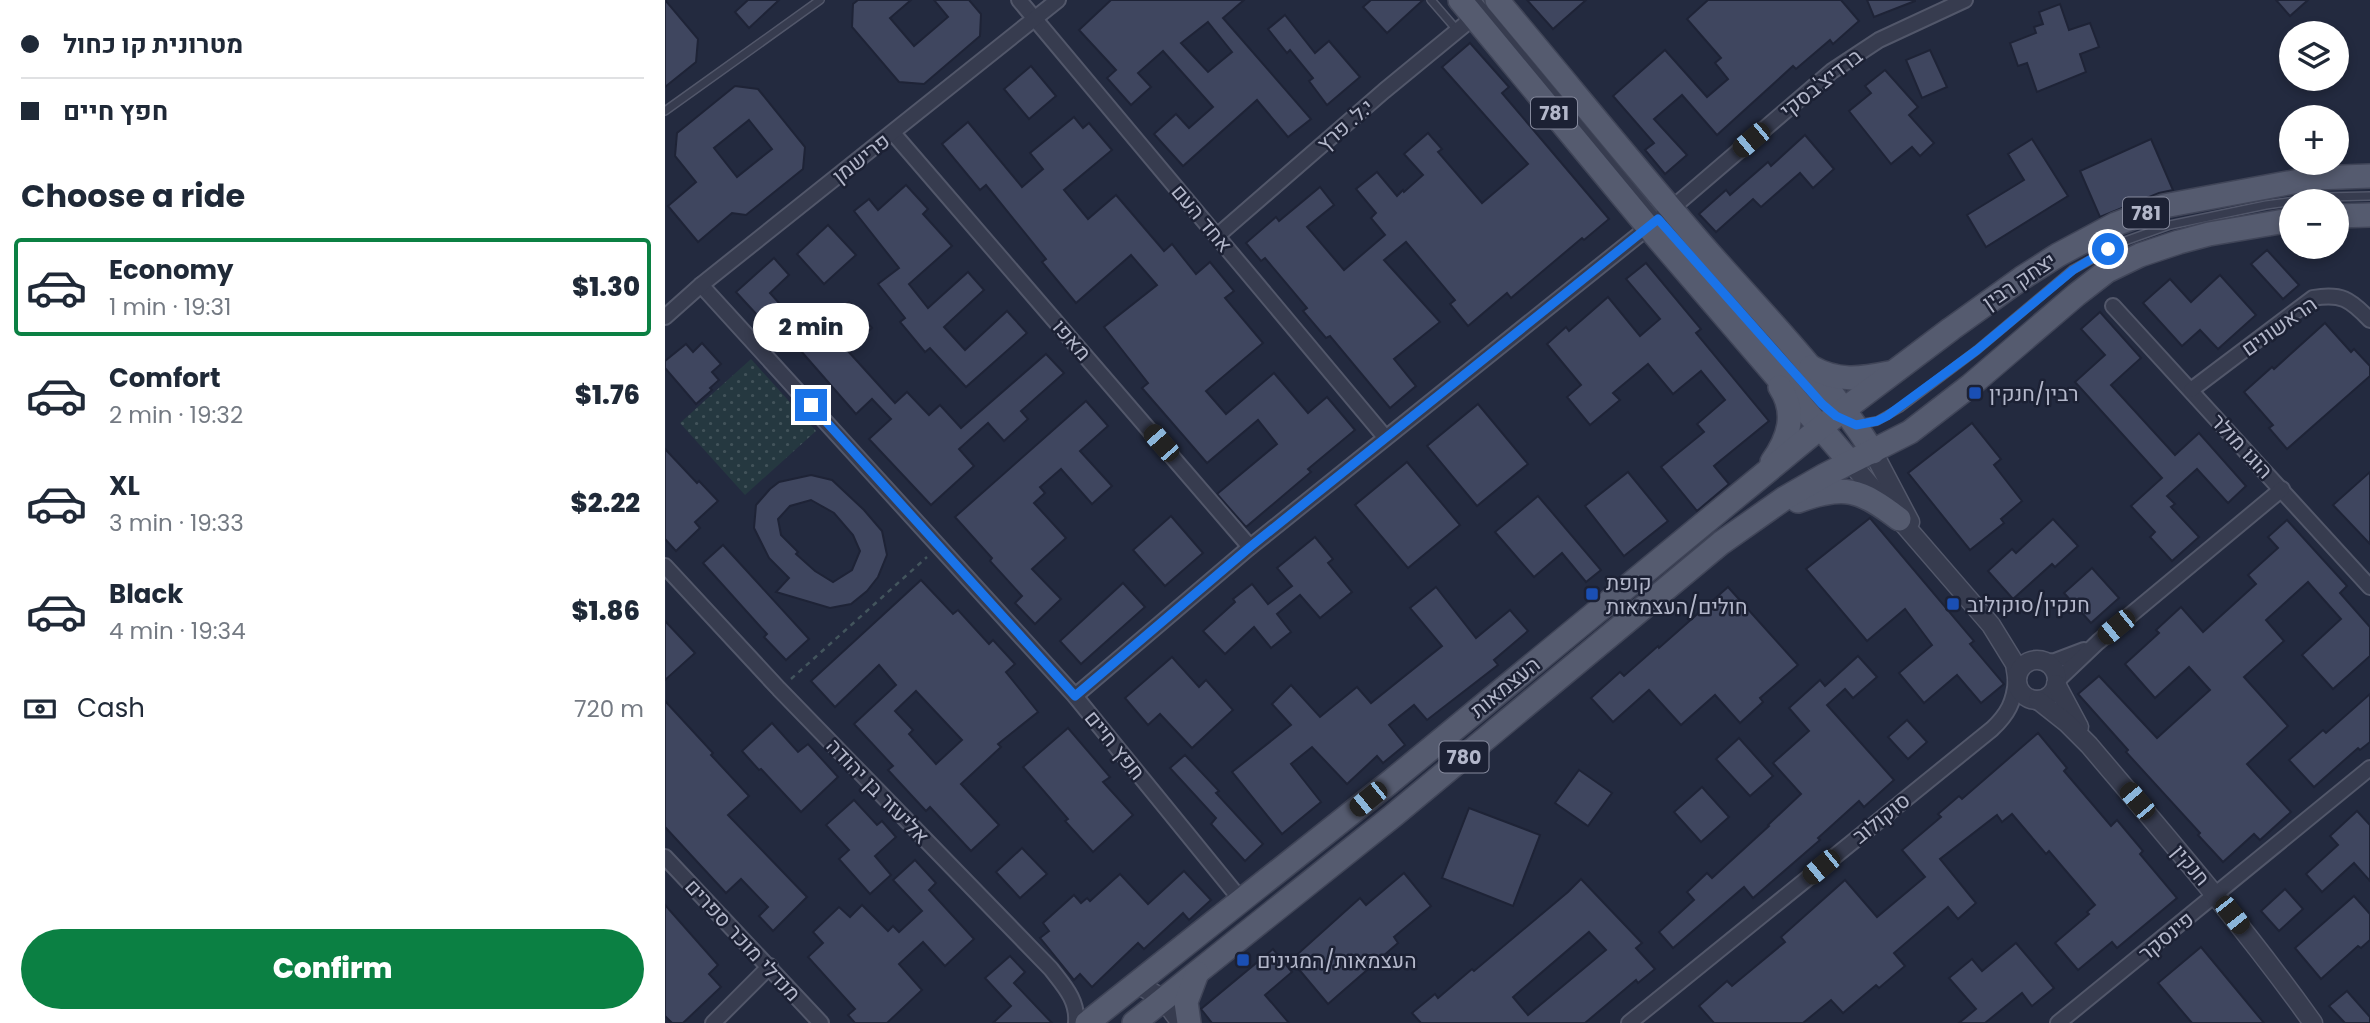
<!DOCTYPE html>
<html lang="en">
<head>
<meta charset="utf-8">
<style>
  body { margin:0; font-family:Poppins,Heebo,sans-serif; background:#f6f6f7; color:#1f2937; height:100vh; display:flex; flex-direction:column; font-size:26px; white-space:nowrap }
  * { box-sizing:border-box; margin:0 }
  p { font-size:23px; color:#747a83 }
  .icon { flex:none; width:38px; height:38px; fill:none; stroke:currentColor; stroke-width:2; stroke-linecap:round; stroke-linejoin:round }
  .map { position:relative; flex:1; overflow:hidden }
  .drawer { display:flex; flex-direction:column; background:#fff; width:665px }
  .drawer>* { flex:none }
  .banner { display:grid; align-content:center; height:154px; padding:0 21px; background:#fff }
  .controls { position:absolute; left:1614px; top:21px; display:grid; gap:14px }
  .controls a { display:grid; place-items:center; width:70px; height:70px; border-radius:50%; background:#fff; box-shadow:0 4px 10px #0003; font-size:35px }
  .end { position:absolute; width:32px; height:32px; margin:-16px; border:9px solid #1a73e8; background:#fff; box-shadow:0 0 0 4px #fff }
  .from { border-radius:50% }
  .bubble { position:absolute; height:49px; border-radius:24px; background:#fff; box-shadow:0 4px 10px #0003; font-size:23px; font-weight:800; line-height:49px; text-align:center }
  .car { position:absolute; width:21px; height:42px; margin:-21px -10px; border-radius:9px; box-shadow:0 0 5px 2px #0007; background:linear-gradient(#222 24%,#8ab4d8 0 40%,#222 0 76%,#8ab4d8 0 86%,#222 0) }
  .banner b { display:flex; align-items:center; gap:24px; height:66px; font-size:26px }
  .banner b+b { border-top:2px solid #e0e1e3 }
  .banner i { width:18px; height:18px; background:#1f2937 }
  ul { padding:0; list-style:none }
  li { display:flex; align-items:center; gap:21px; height:98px; margin:0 14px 10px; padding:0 7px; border:4px solid transparent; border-radius:7px }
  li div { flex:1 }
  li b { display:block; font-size:26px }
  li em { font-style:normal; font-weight:800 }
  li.on { border-color:#0b8043 }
  li>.icon { width:63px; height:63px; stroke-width:1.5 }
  h2 { padding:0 21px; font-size:32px; line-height:84px }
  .pay { display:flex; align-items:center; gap:18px; height:77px; padding:0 21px; font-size:26px }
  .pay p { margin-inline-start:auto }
  .cta { display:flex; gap:14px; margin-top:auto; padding:14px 21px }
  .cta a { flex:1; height:80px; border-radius:42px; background:#0b8043; color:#fff; font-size:28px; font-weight:800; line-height:80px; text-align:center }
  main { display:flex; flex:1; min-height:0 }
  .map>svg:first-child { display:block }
  .park { fill:url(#park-dots) }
  .building { fill:#3f465f; stroke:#1e2336; stroke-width:2; fill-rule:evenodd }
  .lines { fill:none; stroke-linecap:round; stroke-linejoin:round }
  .service-casing { stroke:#52576a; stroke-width:10 }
  .minor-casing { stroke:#52576a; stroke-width:18 }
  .tertiary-casing { stroke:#52576a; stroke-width:21 }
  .primary-casing { stroke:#404558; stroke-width:26 }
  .path { stroke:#43555d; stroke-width:2.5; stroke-dasharray:5 5; stroke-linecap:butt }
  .service { stroke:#373c4f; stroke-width:7 }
  .minor { stroke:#373c4f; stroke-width:14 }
  .tertiary { stroke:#373c4f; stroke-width:18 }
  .primary { stroke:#555b6f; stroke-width:23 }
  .route { stroke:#1a73e8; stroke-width:9 }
  .transit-dot { fill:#1a4fb4; stroke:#1c2134; stroke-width:2.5 }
  .labels { text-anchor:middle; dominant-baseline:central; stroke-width:5; stroke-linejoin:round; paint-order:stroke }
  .shield { fill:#1c2134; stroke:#868a9d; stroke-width:2 }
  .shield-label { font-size:19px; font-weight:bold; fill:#b3b7ca }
  .street-label { font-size:21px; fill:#b3b7ca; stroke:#1c2134 }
  .poi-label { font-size:21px; fill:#b3b7ca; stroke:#1c2134; text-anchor:start }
</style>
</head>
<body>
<main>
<section class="drawer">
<div class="banner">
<b><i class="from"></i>מטרונית קו כחול</b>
<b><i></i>חפץ חיים</b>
</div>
<h2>Choose a ride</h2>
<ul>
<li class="on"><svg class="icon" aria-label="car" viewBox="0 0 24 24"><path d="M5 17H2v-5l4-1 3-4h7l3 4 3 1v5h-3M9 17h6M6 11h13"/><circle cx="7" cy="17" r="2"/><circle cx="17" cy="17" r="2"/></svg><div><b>Economy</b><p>1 min · 19:31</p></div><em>$1.30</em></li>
<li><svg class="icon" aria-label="car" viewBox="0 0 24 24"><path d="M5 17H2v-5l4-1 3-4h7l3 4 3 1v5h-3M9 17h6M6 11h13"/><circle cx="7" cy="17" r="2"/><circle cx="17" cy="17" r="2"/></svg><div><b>Comfort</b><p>2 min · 19:32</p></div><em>$1.76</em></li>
<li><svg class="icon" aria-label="car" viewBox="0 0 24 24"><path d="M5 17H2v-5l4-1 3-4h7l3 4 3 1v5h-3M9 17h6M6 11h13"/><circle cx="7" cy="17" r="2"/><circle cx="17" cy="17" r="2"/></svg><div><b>XL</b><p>3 min · 19:33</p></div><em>$2.22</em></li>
<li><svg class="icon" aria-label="car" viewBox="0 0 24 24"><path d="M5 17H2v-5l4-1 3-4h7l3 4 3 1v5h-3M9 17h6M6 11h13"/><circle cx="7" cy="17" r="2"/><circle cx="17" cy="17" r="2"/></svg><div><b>Black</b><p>4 min · 19:34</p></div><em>$1.86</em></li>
</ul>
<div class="pay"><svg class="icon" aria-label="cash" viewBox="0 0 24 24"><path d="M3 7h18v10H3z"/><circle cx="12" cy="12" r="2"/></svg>Cash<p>720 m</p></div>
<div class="cta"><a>Confirm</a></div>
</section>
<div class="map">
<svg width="1705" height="1023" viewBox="0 0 1705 1023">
  <defs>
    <pattern id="park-dots" width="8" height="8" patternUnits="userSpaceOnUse" patternTransform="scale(1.75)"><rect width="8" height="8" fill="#253840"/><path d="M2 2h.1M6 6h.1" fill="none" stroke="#42535a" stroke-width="1.8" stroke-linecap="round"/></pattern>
  </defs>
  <rect width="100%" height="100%" fill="#232a3f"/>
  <!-- park -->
  <path class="park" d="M86,359L151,431L80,495L15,423Z"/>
  <!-- building -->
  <g class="building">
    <path d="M0,0L33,39L31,62L0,87Z"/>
    <path d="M83,0H114L84,28L70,12Z"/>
    <path d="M193,0H246L225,18L249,46L283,17L269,0H304L316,14L315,36L259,84L234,82L187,27L188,4Z"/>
    <path d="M446,0H579L558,18L646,119L623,137L592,100L518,166L489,134L511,114L524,128L548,107L498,51L473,73L486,87L466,105L442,78L451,70L414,30ZM543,22L567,52L543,72L516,43Z"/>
    <path d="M706,0H758L722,33L698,7Z"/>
    <path d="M862,0H921L888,29Z"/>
    <path d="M1043,0H1176L1194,21L1168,44L1165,40L1131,69L1128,66L1052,135L1017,95L989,119L1022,155L1000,174L980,150L989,143L948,96L1000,50L1042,97L1063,79L1050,63L1056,58L1022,19Z"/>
    <path d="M1202,0H1250V1L1209,17Z"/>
    <path d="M1611,0H1643L1625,16Z"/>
    <path d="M1395,4L1404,30L1425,23L1434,47L1415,54L1421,72L1372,92L1362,63L1353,66L1345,43L1371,33L1369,27L1378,24L1374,12Z"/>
    <path d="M620,15L650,53L664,41L695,77L662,105L644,81L648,78L625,50L622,53L603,29Z"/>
    <path d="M805,43L844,87L837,93L944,219L919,240L917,238L846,298L842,293L803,326L785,304L790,300L741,242L719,260L775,322L729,359L751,386L725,408L665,336L661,338L638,311L642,308L600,258L596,261L581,243L611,217L614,221L655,187L669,205L642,227L679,270L720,235L706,218L711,213L691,189L712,172L732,196L738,190L739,192L758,175L739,154L763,133L777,149L773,152L817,203L863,164L777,67Z"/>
    <path d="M1265,50L1282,87L1257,98L1241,60Z"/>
    <path d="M366,66L391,96L364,119L339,89Z"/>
    <path d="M1220,70L1253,107L1244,115L1269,143L1255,156L1247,147L1226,164L1184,111L1206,93L1200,86Z"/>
    <path d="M70,86L93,89L140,147L138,169L81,215L67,213L33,242L3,206L31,182L10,156L12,133ZM84,120L107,149L72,177L49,148Z"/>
    <path d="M409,117L418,128L424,123L447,150L399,190L423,219L451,195L499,251L507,244L531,274L545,262L569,291L560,298L598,343L541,391L561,414L609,373L643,413L662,397L690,430L643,469L646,472L581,527L552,494L612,444L593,420L542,463L477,388L483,383L439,327L492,285L466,255L411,303L377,262L381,259L321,185L315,190L277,144L303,122L357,187L378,169L365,153Z"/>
    <path d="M1140,135L1169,169L1148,188L1135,173L1096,207L1088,199L1051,232L1034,214L1061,190L1065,195L1103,162L1106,166Z"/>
    <path d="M1367,139L1403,196L1321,247L1302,215L1359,180L1343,154Z"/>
    <path d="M1486,139L1508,190L1494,193L1435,217L1415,171Z"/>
    <path d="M241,185L263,209L258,214L287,246L244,284L263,308L303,272L319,290L279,327L300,350L342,311L362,333L301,387L265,348L260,352L235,322L240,318L213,284L234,268L189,211L204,199L213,210Z"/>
    <path d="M163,225L191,255L159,284L132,254Z"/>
    <path d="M1602,250L1634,285L1618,299L1586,264Z"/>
    <path d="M109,258L124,275L105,293L123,313L105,329L71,292Z"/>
    <path d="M981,263L1036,329L1031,333L1104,421L1049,466L1064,484L1032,511L996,467L1039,432L1032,424L1060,400L1036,371L1008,394L983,364L948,393L955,400L925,425L902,397L916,385L882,344L901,327L904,331L943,297L975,336L995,319L961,279Z"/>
    <path d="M1555,275L1591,315L1553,349L1535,330L1517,346L1478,303L1505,279L1526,302Z"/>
    <path d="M184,302L207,328L182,350L230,403L242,392L264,415L275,405L296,428L381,354L399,373L356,411L363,419L339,441L323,423L294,449L309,466L266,505L204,439L226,419L207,399L191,414L129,343L154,320L159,325Z"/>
    <path d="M1435,312L1476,358L1446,385L1510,455L1534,433L1581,486L1563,503L1532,469L1502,496L1510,504L1506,507L1534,537L1507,561L1485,537L1490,532L1466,506L1497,478L1410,382L1440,355L1416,329Z"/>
    <path d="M1660,323L1686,352L1689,349L1705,366V376L1622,449L1604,428L1608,425L1579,392L1607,367L1609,369Z"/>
    <path d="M37,343L56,364L47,372L54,380L45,388L47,390L31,404L0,368V361L21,344L28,352Z"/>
    <path d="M421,401L443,426L415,451L447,486L427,504L396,469L375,487L380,493L369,503L401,538L367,569L396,599L370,624L350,603L357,596L325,561L327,558L290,517Z"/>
    <path d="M813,404L863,464L812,506L762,446Z"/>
    <path d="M1307,423L1336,459L1329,465L1357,501L1336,519L1339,523L1305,550L1243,473Z"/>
    <path d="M0,449L32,483L34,481L53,501L30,522L35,528L11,551L0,539Z"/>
    <path d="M742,462L795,525L743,568L690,505Z"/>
    <path d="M963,472L1003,521L959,556L920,506Z"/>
    <path d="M1705,472V544L1668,505Z"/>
    <path d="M146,475L167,480L199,510L217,531L222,555L213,577L202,591L186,604L165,608L111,592L124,578L104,558L89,528L91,505L105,489L114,482ZM146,500L169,513L188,535L195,551L187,570L168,582L150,571L131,554L133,552L116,535L113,519L125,506Z"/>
    <path d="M873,496L936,570L921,582L897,553L869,577L830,532Z"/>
    <path d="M506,516L538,553L500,586L468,550Z"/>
    <path d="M1205,518L1309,641L1305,644L1339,684L1316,703L1292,675L1259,703L1234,673L1267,645L1240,609L1202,641L1141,569Z"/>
    <path d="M1388,519L1413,546L1390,567L1387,564L1348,599L1323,571L1347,549L1351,553Z"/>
    <path d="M1622,520L1682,586L1675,593L1705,627V656L1668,689L1637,655L1676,619L1643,582L1601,620L1619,641L1579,677L1623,726L1582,764L1626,812L1595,840L1589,834L1558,862L1533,835L1535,833L1461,752L1463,750L1413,694L1434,676L1492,738L1545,690L1524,667L1490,698L1460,664L1494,633L1491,630L1516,607L1538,632L1591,584L1583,575L1613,548L1603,537Z"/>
    <path d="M650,537L668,559L663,563L687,592L655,618L635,595L612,614L626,632L606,648L589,627L560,654L538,631L570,602L568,599L587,584L603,604L627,586L612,568Z"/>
    <path d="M58,545L144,639L121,660L99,637L102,634L38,563Z"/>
    <path d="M1427,568L1454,598L1426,623L1399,593Z"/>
    <path d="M256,580L288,614L293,610L324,644L328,640L350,664L341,672L373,712L333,744L336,747L296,784L334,825L306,851L265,807L261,811L223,770L228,766L189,724L231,685L214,665L170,707L146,681ZM251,691L297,740L271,764L244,734L248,730L230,711Z"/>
    <path d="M458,583L480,607L416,664L395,641Z"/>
    <path d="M771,587L811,638L845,610L863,631L829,660L833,665L762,720L749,705L724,725L740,745L718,763L712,756L682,784L647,747L626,764L656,802L617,834L567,772L626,725L607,704L626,685L655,717L692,687L706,703L777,646L745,608Z"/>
    <path d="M1063,587L1133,665L1095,698L1098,702L1075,723L1050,695L1016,725L984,690L948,722L926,698L955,672L959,676L993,646L994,648Z"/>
    <path d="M0,621L30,653L0,680Z"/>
    <path d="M1193,656L1212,677L1188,698L1180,689L1162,705L1229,780L1199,807L1194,801L1153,838L1155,840L1088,898L1079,887L1008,948L994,932L1029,900L1022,892L1042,873L1047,878L1104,826L1103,825L1136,794L1108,763L1144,731L1124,708L1155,680L1160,686Z"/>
    <path d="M507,657L534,687L541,680L568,710L527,748L495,714L483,725L460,698Z"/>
    <path d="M1705,694V742L1695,750L1693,748L1649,787L1624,760L1658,730L1661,733Z"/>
    <path d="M0,701L48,753L46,755L84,796L63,815L142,897L108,931L94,916L103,907L76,879L61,893L0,827Z"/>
    <path d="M1242,720L1262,742L1243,759L1223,737Z"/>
    <path d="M107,723L133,752L143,744L173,777L136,812L96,769L94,770L77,751Z"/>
    <path d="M403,728L445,777L438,782L468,815L428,852L400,821L403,819L358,767Z"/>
    <path d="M1373,733L1402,768L1399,771L1446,826L1452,820L1478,851L1475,854L1512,898L1452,948L1447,942L1413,970L1390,943L1424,914L1422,912L1430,905L1384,851L1381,854L1347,814L1337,822L1332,815L1275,859L1311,903L1293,919L1283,907L1229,953L1240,966L1214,988L1211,985L1178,1013L1166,1000L1138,1023H1049L1034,1006L1062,981L1067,986L1120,942L1116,937L1180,880L1212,917L1260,877L1237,850L1276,817L1273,814L1294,796L1297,799Z"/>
    <path d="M1074,738L1108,776L1085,796L1051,759Z"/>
    <path d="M520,755L554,791L551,793L598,844L580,861L546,824L551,818L505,768Z"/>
    <path d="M914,770L947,793L923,826L890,803Z"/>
    <path d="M1037,787L1064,817L1036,842L1009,812Z"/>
    <path d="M189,800L212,825L217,821L231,837L210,856L226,875L205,894L174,859L184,850L161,825Z"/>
    <path d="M804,808L875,835L848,906L777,878Z"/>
    <path d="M1692,811L1705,825V881L1689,863L1657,892L1641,874L1673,845L1665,836Z"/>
    <path d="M357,848L382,874L355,898L331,872Z"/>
    <path d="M250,860L271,883L264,890L309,939L280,966L258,942L234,964L257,990L222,1023H190L183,1015L190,1009L143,957L158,943L148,932L174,907L185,917L197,905L223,931L228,926L234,932L257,911L228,880Z"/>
    <path d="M519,871L546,900L524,920L518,913L479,949L473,943L427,987L415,974L409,980L375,938L384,931L378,923L409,895L416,903L422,898L425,901L455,874L483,904Z"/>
    <path d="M739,873L766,906L729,937L733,943L663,1004L626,960L695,898L701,905Z"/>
    <path d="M916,879L977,943L971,948L990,969L973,983L971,980L920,1023H756L747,1013L770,994L773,998L807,969L809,971L903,892ZM924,932L941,950L863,1015L848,997Z"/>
    <path d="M1620,889L1638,909L1614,931L1596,911Z"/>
    <path d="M1689,896L1705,914V940L1696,948L1693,946L1656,979L1630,948Z"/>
    <path d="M0,905L53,965L44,974L56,987L18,1023H7L0,1016Z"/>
    <path d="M1351,943L1389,988L1367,1006L1357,993L1320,1023H1294L1311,1009L1284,978L1307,959L1317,971Z"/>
    <path d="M1536,947L1575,994L1599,1023H1527L1493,983Z"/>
    <path d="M608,949L627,972L600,995L624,1023H547L536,1009Z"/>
    <path d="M345,956L360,972L349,983L387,1023H328L346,1006L320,978Z"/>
    <path d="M1682,991L1705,1017V1023H1680L1664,1006Z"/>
  </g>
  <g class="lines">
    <defs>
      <g id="service">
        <path d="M766,0L792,30"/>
        <path d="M812,0L993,219L1167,413"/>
        <path d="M0,111L155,0"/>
        <path d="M1194,424L1212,421L1235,408L1312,350L1407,270L1460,241L1505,225L1601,205L1659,197L1705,196"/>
      </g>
      <g id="minor">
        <path d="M354,0L720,437"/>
        <path d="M228,133L585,547"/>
        <path d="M552,236L719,91L809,17"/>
        <path d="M36,285L410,696L576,900"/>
        <path d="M1448,306L1705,587"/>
        <path d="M0,317L36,285L393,0"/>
        <path d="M1526,390L1648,298C1676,293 1685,299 1705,320"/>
        <path d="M0,566L114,689L386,969C399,986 413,1000 411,1023"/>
        <path d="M1380,662L1390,661L1419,650"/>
        <path d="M1392,681L1433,642L1617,489"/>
        <path d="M410,696L585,547L1006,209L1167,71L1214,40L1300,0"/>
        <path d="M0,857L156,1023"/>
        <path d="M48,1023L105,966"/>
        <path d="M964,1023L1327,729C1343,714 1349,702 1351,680"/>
        <path d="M1393,1023L1705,768"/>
      </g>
      <g id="tertiary">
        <path d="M1208,452L1245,522"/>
        <path d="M1185,462L1326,625L1350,664L1352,677"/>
        <circle cx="1372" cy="680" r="20"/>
        <path d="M1391,684L1414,727"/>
        <path d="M1373,700L1402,723L1424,745C1501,836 1579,926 1648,1023"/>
        <path d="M473,984L498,999L516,1023"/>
      </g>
      <g id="primary">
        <path d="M795,0L983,227L1185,462"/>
        <path d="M832,0C901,82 968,165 1038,246C1096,312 1161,377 1208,452"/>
        <path d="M1671,216L1705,215"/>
        <path d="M1146,367C1172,382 1195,379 1224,373"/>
        <path d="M1107,462C1124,438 1132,413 1115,387"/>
        <path d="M1133,501C1179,484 1195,489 1234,519"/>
        <path d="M422,1023L724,783L1156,427L1286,329L1357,278L1393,255L1451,224L1499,206L1650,178L1705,176"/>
        <path d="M469,1023L729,815L1056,543L1120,498L1160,475L1245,432L1306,385L1411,295L1442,271L1475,255L1514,242L1544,234L1626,220"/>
        <path d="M524,1023L521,1002L532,973"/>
      </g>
    </defs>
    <!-- service casing -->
    <use href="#service" class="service-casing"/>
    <!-- minor casing -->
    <use href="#minor" class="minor-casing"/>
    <!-- tertiary casing -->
    <use href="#tertiary" class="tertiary-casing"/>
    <!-- primary casing -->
    <use href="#primary" class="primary-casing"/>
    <!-- path -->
    <path class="path" d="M126,679L262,557"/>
    <!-- service -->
    <use href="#service" class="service"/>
    <!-- minor -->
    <use href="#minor" class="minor"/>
    <!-- tertiary -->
    <use href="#tertiary" class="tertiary"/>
    <!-- primary -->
    <use href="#primary" class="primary"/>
  </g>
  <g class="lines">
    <!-- route -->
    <path class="route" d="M146,405L410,696L585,547L993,219L1157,404L1171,416L1191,425L1212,421L1222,416L1312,350L1408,270L1443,249"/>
  </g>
  <!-- markers -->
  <g class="transit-dot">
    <rect x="1303" y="386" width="14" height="14" rx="3.5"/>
    <rect x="920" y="587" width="14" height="14" rx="3.5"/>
    <rect x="1281" y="597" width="14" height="14" rx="3.5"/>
    <rect x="571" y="953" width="14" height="14" rx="3.5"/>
  </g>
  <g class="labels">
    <!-- shield labels -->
    <g class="shield">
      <rect x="866" y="97.5" width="46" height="31" rx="5"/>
      <rect x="1458" y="197.5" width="46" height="31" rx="5"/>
      <rect x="774.5" y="741.5" width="49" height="31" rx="5"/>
    </g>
    <g class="shield-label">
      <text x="889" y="113">781</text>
      <text x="1481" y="213">781</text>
      <text x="799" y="757">780</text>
    </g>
    <!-- street labels -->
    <g class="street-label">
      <text transform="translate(1156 83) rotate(-38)">ברדיצ'בסקי</text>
      <text transform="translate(680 125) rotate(-41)">י.ל. פרץ</text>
      <text transform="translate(196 158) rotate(-38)">פרישמן</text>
      <text transform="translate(537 218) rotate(50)">אחד העם</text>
      <text transform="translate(1354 281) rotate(-34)">יצחק רבין</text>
      <text transform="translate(1614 326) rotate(-35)">הראשונים</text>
      <text transform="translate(407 340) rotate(49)">מאפו</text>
      <text transform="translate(1577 446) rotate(47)">הוגו מולר</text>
      <text transform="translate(840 687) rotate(-39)">העצמאות</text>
      <text transform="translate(450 745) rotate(51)">חפץ חיים</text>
      <text transform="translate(213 791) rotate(46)">אליעזר בן יהודה</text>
      <text transform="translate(1216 818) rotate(-39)">סוקולוב</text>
      <text transform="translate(1526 865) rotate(50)">חנקין</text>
      <text transform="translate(1501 936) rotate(-39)">פינסקר</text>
      <text transform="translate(78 940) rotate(47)">מנדלי מוכר ספרים</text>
    </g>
    <!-- poi labels -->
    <g class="poi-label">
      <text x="1324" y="393">רבין/חנקין</text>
      <text x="941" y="582">קופת<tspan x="941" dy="24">חולים/העצמאות</tspan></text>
      <text x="1302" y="604">חנקין/סוקולוב</text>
      <text x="592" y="960">העצמאות/המגינים</text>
    </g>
  </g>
</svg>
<div class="controls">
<a><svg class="icon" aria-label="layers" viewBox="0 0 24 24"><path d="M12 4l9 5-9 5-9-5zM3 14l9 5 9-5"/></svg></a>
<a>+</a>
<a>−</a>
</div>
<i class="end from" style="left:1443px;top:249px"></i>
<i class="end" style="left:146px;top:405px"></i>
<div class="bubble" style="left:88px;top:303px;width:116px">2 min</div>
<i class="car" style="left:1086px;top:140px;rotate:230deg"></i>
<i class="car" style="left:496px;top:443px;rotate:319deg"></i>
<i class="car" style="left:1451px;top:627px;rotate:231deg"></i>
<i class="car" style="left:703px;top:799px;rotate:231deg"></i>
<i class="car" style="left:1472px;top:801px;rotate:320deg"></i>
<i class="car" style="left:1156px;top:867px;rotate:231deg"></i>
<i class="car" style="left:1567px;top:915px;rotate:142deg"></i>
</div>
</main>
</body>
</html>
